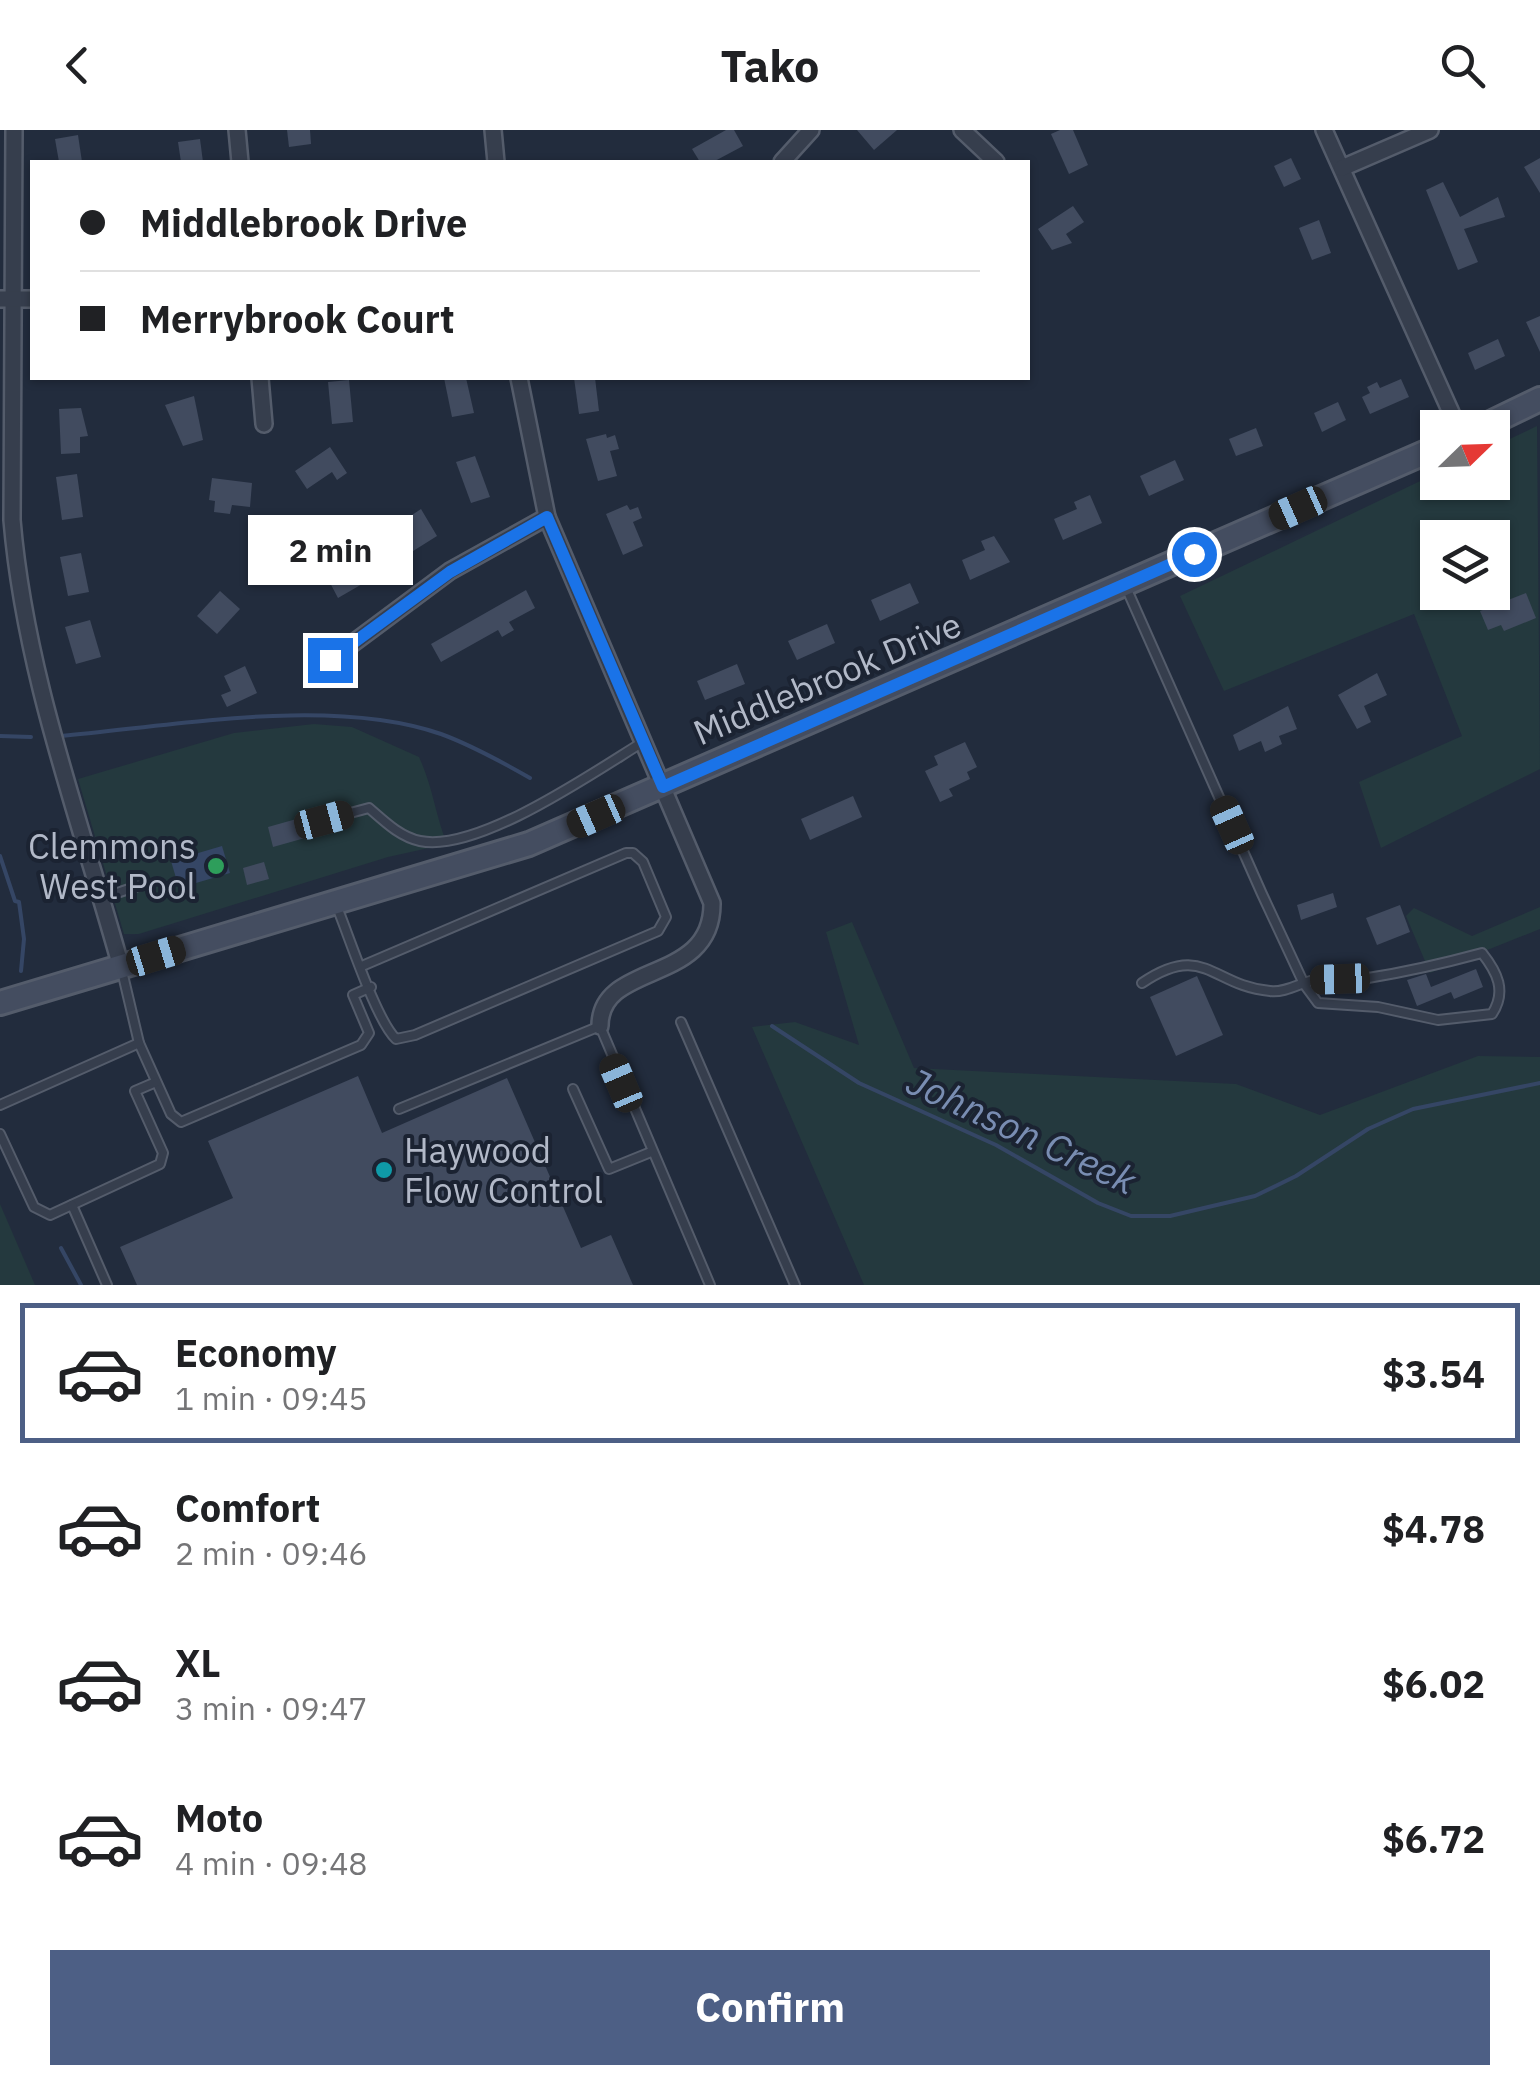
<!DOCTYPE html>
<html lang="en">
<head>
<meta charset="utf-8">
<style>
  body { margin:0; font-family:"IBM Plex Sans",sans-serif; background:#f2f2f2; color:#202124; height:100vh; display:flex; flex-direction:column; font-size:38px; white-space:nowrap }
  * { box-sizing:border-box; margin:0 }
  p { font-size:32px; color:#757577 }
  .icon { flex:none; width:55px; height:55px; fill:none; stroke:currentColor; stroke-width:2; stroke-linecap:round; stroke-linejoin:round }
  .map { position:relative; height:1155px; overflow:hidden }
  .panel { display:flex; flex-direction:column; background:#fff; flex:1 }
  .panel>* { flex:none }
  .banner { position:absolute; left:30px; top:30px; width:1000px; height:220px; border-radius:0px; box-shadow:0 2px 8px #0004; display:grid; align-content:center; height:220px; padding:0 50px; background:#fff }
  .needle { width:65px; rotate:67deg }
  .controls { position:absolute; left:1420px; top:280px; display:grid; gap:20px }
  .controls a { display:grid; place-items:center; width:90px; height:90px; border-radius:0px; background:#fff; box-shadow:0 2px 8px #0004; font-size:50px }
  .end { position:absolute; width:45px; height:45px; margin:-22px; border:12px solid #1a73e8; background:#fff; box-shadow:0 0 0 5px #fff }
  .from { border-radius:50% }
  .bubble { position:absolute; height:70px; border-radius:0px; background:#fff; box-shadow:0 2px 8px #0004; font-size:32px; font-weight:700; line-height:70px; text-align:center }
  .car { position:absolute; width:30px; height:60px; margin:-30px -15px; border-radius:12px; box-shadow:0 0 8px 2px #0007; background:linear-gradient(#222 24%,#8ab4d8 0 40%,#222 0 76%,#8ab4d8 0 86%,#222 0) }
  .banner b { display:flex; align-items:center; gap:35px; height:95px; font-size:38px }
  .banner b+b { border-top:2px solid #e0e0e0 }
  .banner i { width:25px; height:25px; background:#202124 }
  ul { padding:18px 0 0; list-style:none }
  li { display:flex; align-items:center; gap:30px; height:140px; margin:0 20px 15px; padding:0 30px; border:5px solid transparent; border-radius:0px }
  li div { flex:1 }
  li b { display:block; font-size:38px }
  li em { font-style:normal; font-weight:700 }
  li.selected { border-color:#4d5f85 }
  li>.icon { width:90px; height:90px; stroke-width:1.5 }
  .cta { display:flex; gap:20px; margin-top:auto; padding:20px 50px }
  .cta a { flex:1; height:115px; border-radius:0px; background:#4d5f85; color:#fff; font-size:40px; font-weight:700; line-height:115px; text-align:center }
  header { display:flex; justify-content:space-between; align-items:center; height:130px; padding:0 50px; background:#fff; font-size:45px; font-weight:700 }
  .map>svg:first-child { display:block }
  .green { fill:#24393e; fill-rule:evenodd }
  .water { fill:#354665 }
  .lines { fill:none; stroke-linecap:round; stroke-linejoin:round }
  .stream { stroke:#354665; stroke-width:4 }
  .building { fill:#414b5f }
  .lane-casing { stroke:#545c6b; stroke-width:12 }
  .street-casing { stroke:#545c6b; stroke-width:20 }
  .secondary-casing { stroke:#545c6b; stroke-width:28 }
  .lane { stroke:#363e4d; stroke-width:8 }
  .street { stroke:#363e4d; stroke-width:15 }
  .secondary { stroke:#444d60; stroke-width:22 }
  .route { stroke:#1a73e8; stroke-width:12 }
  .leisure-dot { fill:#2e9e5b; stroke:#1b2332; stroke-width:4 }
  .culture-dot { fill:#0f9aa8; stroke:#1b2332; stroke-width:4 }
  .labels { text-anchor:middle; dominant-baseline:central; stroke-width:8; stroke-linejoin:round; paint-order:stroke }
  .street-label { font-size:35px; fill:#b2b9c8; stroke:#1b2332 }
  .poi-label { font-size:35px; fill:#b2b9c8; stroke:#1b2332; text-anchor:end }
  .water-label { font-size:38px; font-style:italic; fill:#798db2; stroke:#1b2332 }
</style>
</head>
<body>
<header><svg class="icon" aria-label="back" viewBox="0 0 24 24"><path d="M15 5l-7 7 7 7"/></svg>Tako<svg class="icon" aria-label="search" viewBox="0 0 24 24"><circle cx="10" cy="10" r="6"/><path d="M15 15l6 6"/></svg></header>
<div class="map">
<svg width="1540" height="1155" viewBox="0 0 1540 1155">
  <rect width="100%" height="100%" fill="#222c3d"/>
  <!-- green -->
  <g class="green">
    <path d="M1537,296L1540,639L1381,718L1359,652L1462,606L1414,484L1224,561L1180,466L1437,343L1438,352H1492L1493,317ZM1438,408H1492V462H1438Z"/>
    <path d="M314,594L352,597L419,627C433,657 435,684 447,714L388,727L139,804H124L78,649L234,603Z"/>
    <path d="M1540,777V799L1430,843L1406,786L1414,778L1472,806Z"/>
    <path d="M852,792L914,938L1236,954L1320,985L1478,926L1540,927V1155H864L752,897L795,892L859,915L826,802Z"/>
    <path d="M0,1074L35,1155H0Z"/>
  </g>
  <!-- water -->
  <path class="water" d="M222,716L230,743L179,758L171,731Z"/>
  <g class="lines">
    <!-- stream -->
    <g class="stream">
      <path d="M0,606L31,607"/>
      <path d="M60,606C174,596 330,566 441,604C471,615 502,632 530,648"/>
      <path d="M0,726L15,771L19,772L24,809L21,841"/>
      <path d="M772,896L859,953L996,1015L1098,1073L1131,1086H1170L1255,1066L1296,1046L1368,999L1413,979L1540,953"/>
      <path d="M61,1118L81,1155"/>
    </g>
  </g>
  <!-- building -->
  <g class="building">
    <path d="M287,0H310L311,14L289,17Z"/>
    <path d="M726,0H734L743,16L713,32H700L692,19Z"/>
    <path d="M857,0H897L874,20Z"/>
    <path d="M1060,0H1073L1088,35L1069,44L1051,4Z"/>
    <path d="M78,5L82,32H59L55,9Z"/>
    <path d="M200,9L203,32H181L178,12Z"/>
    <path d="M1291,28L1301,49L1284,57L1274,36Z"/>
    <path d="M1540,28V63L1524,37Z"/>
    <path d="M1443,52L1460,87L1498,67L1505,87L1464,99L1478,132L1458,140L1426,60Z"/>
    <path d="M1073,76L1084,92L1066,104L1072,113L1052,120L1038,99Z"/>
    <path d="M1319,90L1331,123L1312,130L1299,98Z"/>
    <path d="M1540,186V222L1526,192Z"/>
    <path d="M1498,209L1505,226L1475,240L1468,223Z"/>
    <path d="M444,248H466L474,283L452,287Z"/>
    <path d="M574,248H595L599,281L579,284Z"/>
    <path d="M1401,249L1409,267L1370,284L1362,267L1370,263L1367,257L1377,252L1380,258Z"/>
    <path d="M349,250L353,292L332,294L328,252Z"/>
    <path d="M194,266L203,310L183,316L165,275Z"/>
    <path d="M1338,272L1346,290L1322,302L1314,283Z"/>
    <path d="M81,278L88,306L80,307V323L61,324L59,279Z"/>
    <path d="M1256,298L1263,316L1236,326L1229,309Z"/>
    <path d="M606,304L607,308L615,305L619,319L610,321L617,346L598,351L586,309Z"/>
    <path d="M330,317L347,343L337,350L332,342L307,359L295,341Z"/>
    <path d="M475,326L490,367L471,373L456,332Z"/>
    <path d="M1175,330L1184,350L1149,366L1140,346Z"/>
    <path d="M77,344L83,387L62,390L56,347Z"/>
    <path d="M212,348L252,353L250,377L232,375L230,384L214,382L215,371L209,370Z"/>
    <path d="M1090,365L1102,393L1063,410L1054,389L1077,379L1074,372Z"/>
    <path d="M627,375L630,380L638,377L642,388L633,392L643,416L623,425L606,384Z"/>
    <path d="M421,379L437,406L402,428L390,408L413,394L409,387Z"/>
    <path d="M994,406L1010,432L970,450L962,430L985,420L981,411Z"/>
    <path d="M354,422L359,430L364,427L376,446L338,468L328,449L349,437L343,428Z"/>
    <path d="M81,423L89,462L68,466L60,427Z"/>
    <path d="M910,453L919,473L880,491L871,470Z"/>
    <path d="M526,460L535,478L509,492L514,500L502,507L498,500L441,532L431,514Z"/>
    <path d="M220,461L240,479L217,504L197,486Z"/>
    <path d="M1526,463L1536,488L1504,501L1501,495L1488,500L1480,481Z"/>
    <path d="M90,490L101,527L76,534L65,497Z"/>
    <path d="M827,494L835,513L797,530L788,511Z"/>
    <path d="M737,534L745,554L705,570L697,551Z"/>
    <path d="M245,536L257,563L227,577L221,565L231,561L224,546Z"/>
    <path d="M1377,543L1387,565L1364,576L1371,592L1357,599L1338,565Z"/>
    <path d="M1288,576L1297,599L1279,606L1282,614L1265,622L1261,611L1239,621L1233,605Z"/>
    <path d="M965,612L977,637L967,642L970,649L949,659L953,666L940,672L925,641L938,635L934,626Z"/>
    <path d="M853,666L862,687L810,710L801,689Z"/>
    <path d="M300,688L305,708L273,717L268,697Z"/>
    <path d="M264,732L269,749L247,755L243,738Z"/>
    <path d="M1333,763L1337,777L1301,790L1297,775Z"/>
    <path d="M1400,775L1410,802L1377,815L1366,788Z"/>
    <path d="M1476,839L1483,857L1454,869L1451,862L1417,876L1407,850L1426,844L1431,857Z"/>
    <path d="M1197,846L1223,905L1176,926L1150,867Z"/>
    <path d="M358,946L382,1003L507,948L581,1118L611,1105L633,1155H137L120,1117L233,1068L208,1011Z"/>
  </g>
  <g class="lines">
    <defs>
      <g id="lane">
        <path d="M1125,455L1262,764L1304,854L1318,873L1378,877L1438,890L1492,884C1507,861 1497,842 1482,823C1445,833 1406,842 1368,848C1351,850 1332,846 1314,850C1300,853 1285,863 1270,861C1212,856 1204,811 1142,853"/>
        <path d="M324,690L369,678C384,691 400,707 420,711C478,723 594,642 643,612"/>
        <path d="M102,768L147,753"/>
        <path d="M337,777C349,806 376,890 396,909L415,905L658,801L666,787L643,732L633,723H626L362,836"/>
        <path d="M122,841L139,913L171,984L181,992L361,915L369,903L353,865L371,857"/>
        <path d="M681,892L795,1155"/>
        <path d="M573,959L609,1039L651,1022"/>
        <path d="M0,975L139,913"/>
        <path d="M399,979L600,896L710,1155"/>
        <path d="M0,1004L34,1077L50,1085L160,1034L163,1023L135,961L156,952"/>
        <path d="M72,1075L107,1155"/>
      </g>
      <g id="street">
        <path d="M14,0L12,390C25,544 80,689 121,837"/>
        <path d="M237,0L240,32"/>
        <path d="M493,0L496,32"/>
        <path d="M962,0L996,32"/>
        <path d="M1324,0L1458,298"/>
        <path d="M782,32L811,0"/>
        <path d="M1342,38L1430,0"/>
        <path d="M0,169H32"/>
        <path d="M260,248L264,294"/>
        <path d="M519,248L547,387L712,773C713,856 600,830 600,896"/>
        <path d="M317,540L450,441L547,387"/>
      </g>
      <g id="secondary">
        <path d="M1480,298L1540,269"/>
        <path d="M0,873L529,714L1438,317"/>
      </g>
    </defs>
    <!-- lane casing -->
    <use href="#lane" class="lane-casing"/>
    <!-- street casing -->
    <use href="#street" class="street-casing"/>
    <!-- secondary casing -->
    <use href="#secondary" class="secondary-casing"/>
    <!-- lane -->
    <use href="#lane" class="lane"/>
    <!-- street -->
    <use href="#street" class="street"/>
    <!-- secondary -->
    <use href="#secondary" class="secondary"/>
  </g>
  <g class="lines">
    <!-- route -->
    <path class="route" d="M330,530L450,442L547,387L663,657L1194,424"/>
  </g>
  <!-- markers -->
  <circle class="leisure-dot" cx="216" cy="736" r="10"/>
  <circle class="culture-dot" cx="384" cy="1040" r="10"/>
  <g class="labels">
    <!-- street labels -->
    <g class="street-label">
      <text transform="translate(827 548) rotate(-23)">Middlebrook Drive</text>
    </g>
    <!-- poi labels -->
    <g class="poi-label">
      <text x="196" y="716">Clemmons<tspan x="196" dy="40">West Pool</tspan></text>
      <text x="404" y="1020" text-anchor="start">Haywood<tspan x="404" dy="40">Flow Control</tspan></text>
    </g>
    <!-- water labels -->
    <g class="water-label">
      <text transform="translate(1022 1000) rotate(25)">Johnson Creek</text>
    </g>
  </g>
</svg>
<div class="controls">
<a><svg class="needle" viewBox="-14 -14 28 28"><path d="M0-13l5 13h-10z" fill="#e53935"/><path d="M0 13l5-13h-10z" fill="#757577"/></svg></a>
<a><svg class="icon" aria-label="layers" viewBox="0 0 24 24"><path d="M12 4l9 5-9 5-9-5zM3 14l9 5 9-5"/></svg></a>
</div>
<i class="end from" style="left:1194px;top:424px"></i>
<i class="end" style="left:330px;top:530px"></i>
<div class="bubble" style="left:248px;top:385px;width:165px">2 min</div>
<i class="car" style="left:1298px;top:378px;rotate:246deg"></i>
<i class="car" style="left:596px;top:686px;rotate:246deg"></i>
<i class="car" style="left:324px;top:690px;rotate:75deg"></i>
<i class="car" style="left:1232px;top:695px;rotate:336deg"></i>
<i class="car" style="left:156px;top:826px;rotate:73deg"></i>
<i class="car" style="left:1340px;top:849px;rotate:268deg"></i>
<i class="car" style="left:621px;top:953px;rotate:337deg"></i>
<div class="banner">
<b><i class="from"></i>Middlebrook Drive</b>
<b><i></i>Merrybrook Court</b>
</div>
</div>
<section class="panel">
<ul>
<li class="selected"><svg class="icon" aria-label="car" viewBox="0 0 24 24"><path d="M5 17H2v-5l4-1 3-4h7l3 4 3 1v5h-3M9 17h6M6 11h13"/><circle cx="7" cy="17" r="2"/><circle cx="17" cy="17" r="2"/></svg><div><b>Economy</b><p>1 min · 09:45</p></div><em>$3.54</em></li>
<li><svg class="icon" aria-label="car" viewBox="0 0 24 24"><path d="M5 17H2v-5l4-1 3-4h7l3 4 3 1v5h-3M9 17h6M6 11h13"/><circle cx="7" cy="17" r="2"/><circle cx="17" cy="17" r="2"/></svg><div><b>Comfort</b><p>2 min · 09:46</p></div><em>$4.78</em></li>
<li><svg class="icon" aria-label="car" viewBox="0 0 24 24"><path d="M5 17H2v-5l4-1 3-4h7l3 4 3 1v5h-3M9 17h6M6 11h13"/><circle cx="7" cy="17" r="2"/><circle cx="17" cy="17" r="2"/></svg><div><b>XL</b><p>3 min · 09:47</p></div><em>$6.02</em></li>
<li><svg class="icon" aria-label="car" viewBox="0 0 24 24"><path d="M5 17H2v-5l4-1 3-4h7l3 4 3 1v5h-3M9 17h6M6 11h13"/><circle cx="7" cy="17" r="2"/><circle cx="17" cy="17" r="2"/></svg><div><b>Moto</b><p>4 min · 09:48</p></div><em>$6.72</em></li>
</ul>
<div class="cta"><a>Confirm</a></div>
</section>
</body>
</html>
